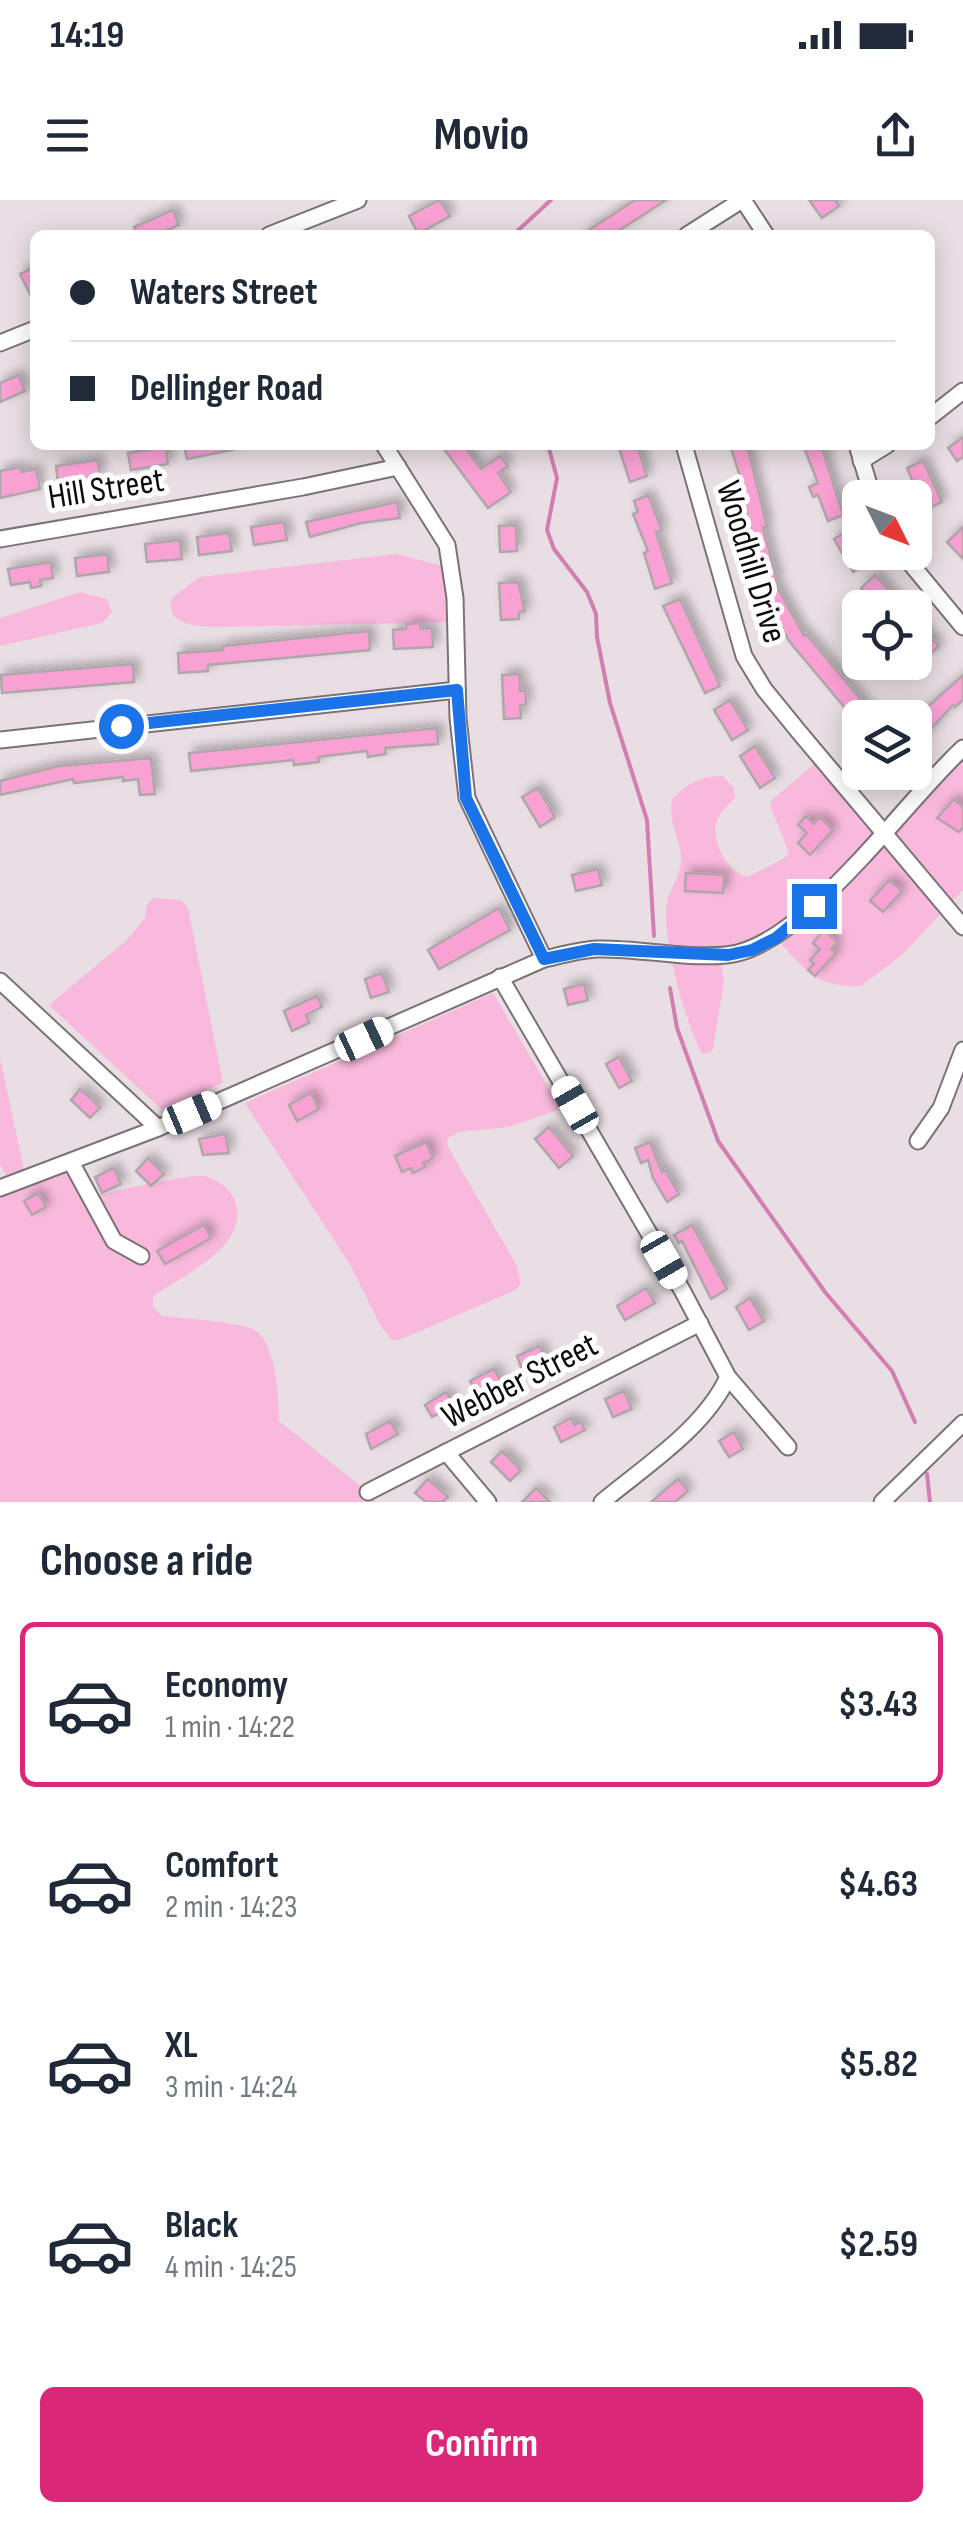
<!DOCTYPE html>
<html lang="en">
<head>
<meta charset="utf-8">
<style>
  body { margin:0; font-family:"Sofia Sans Condensed",sans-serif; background:#f2f2f3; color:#1f2937; height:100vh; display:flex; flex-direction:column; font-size:38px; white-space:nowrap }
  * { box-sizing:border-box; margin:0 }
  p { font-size:32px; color:#747a83 }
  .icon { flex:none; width:55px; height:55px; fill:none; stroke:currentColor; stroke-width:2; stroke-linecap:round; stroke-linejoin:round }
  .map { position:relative; height:1302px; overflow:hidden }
  .details { display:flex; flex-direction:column; background:#fff; flex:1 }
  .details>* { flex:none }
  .hud { position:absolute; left:30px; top:30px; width:905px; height:220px; border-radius:15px; box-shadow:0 5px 25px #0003; display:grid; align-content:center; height:220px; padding:0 40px; background:#fff }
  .needle { width:65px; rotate:132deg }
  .fabs { position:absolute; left:842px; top:280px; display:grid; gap:20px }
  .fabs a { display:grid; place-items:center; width:90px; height:90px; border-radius:15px; background:#fff; box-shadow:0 5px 25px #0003; font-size:50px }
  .end { position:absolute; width:45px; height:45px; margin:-22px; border:12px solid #1a73e8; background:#fff; box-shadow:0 0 0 5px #fff }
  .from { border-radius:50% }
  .car { position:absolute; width:30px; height:60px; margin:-30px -15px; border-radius:12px; box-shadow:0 0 8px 2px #0007; background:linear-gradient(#fff 24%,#345 0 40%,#fff 0 76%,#345 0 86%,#fff 0) }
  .hud b { display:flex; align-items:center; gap:35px; height:95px; font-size:38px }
  .hud b+b { border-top:2px solid #e0e1e3 }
  .hud i { width:25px; height:25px; background:#1f2937 }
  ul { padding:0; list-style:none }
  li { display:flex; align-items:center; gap:30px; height:165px; margin:0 20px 15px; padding:0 20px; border:5px solid transparent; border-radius:15px }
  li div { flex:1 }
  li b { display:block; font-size:38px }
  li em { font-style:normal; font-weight:700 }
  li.on { border-color:#db2777 }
  li>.icon { width:90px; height:90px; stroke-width:1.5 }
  h2 { padding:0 40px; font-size:45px; line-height:120px }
  .button { display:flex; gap:20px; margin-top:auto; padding:20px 40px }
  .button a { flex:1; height:115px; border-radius:15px; background:#db2777; color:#fff; font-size:40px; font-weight:700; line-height:115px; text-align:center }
  .status { display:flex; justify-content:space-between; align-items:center; height:70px; padding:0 50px; background:#fff; direction:ltr }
  .status svg { height:28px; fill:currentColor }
  header { display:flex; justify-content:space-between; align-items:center; height:130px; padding:0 40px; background:#fff; font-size:45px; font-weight:700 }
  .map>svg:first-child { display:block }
  .green { fill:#f9b9dc }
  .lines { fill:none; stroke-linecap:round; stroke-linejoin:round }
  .stream { stroke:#d27eaf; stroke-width:4 }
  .building { fill:#f9a1d3; stroke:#afa6aa; stroke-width:2.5; filter:url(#shadow) }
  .minor-casing { stroke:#7a7276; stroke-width:19 }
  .minor { stroke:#fff; stroke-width:15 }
  .route { stroke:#1a73e8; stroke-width:12 }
  .labels { text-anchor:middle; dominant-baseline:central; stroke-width:10; stroke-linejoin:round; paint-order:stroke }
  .street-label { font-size:35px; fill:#0f0c0e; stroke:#fff }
</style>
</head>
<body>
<div class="status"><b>14:19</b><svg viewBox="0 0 49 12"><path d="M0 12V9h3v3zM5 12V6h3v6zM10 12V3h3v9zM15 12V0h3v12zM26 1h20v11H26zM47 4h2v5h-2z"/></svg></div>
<header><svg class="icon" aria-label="menu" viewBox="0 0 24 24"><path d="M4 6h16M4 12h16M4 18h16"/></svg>Movio<svg class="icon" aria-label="share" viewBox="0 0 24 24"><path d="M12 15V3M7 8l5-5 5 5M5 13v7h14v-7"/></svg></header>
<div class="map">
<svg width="963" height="1302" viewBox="0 0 963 1302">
  <defs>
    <filter id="shadow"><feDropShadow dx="5" dy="-5" stdDeviation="5" flood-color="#0004"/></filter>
  </defs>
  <rect width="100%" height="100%" fill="#e8dee3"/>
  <!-- green -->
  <g class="green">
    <path d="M397,354L453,369L459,422L214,427C194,426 167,426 171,399L199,377Z"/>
    <path d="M80,392L107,399L112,412L102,423L0,446V418Z"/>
    <path d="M963,548V690L903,754L861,786C816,788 804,769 776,738L720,756L724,782L713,849L709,853L702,854C686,825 661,735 667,703C669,688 682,676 681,659C681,636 668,628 672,599C687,584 701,575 723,576L734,588L735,597C728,606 719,612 716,624C712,643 728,673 747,677L785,658L789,652L770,606L772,600L821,558L883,632Z"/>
    <path d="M154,698L181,700L188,708L223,883L161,909L49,805L128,739L145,718L147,704Z"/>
    <path d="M493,793L561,909L509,927L459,932L448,938L447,945L516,1064L521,1083L516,1090L399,1140H392L381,1127L352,1068L245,903Z"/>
    <path d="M0,858L26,979L71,962L90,996C109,993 191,973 204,976C216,979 230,988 234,999C253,1045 184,1075 153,1096V1107L162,1116C180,1118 245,1122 256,1131C276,1145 279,1198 279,1221L368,1292L376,1302H0V988L10,984L0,964Z"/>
  </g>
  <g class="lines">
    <!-- stream -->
    <g class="stream">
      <path d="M513,35L551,0"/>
      <path d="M548,245L557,278L547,330L554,349L587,392L596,414L597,437L610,503L647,620L654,736"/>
      <path d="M670,788L677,828L718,941L825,1092L892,1171L915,1222"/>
      <path d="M927,1274L930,1302"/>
    </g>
  </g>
  <!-- building -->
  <g class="building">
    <path d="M439,0L450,16L418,34L409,16Z"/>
    <path d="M635,0H666L612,35H581Z"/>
    <path d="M809,0H835L839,6L822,18Z"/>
    <path d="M173,10L179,25L156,35H137L134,27Z"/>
    <path d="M35,67V104L20,74Z"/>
    <path d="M19,175L25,191L0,202V183Z"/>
    <path d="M963,237V257L957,261L948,248Z"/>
    <path d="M184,245H236V249L187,259Z"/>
    <path d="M441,245H463L481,269L500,256L508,266L498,273L511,292L488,308Z"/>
    <path d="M618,245H637L647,276L630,282Z"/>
    <path d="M730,245H747L767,326L763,327L777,380L774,381L804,436L806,434L868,508L855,520L789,441L766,398L751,346L755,345L741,290L744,289Z"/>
    <path d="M803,245H821L843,315L828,321L818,295L813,297L809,287L818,283Z"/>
    <path d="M166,247L168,264L131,270L128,253Z"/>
    <path d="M98,260L100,276L58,282L56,266Z"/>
    <path d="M923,261L942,302L925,310L907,268Z"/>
    <path d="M20,267L21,272L36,269L40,289L0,298V271Z"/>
    <path d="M648,295L662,330L656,332L672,383L655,389L644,353L648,351L633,314L638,312L634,301Z"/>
    <path d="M397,302L400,318L361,323L310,337L306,322Z"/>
    <path d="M284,322L287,340L254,345L251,327Z"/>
    <path d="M516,325L517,351L500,352L499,326Z"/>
    <path d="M963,327V359L947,342Z"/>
    <path d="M849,330L867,361V364L853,372L834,339Z"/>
    <path d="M229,333L232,351L199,355L197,337Z"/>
    <path d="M180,340L182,359L147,362L145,344Z"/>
    <path d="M107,354L109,372L77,376L75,358Z"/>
    <path d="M51,362L53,378L40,380L41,386L31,388L30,382L11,385L8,369Z"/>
    <path d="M875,375L905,408H879L861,388Z"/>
    <path d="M518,382L525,411L519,412V419L501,420L499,383Z"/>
    <path d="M680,399L720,486L705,493L663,406Z"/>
    <path d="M915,422L939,446L926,458L915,447Z"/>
    <path d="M420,423L421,429L432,428L433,447L394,449L393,430L406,429V424Z"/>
    <path d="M369,431L370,450L208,465V471L179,473L178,453L223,450V446Z"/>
    <path d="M133,464L134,482L2,493L1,475Z"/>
    <path d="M520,474V491H526V505H520L521,518L504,519L502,475Z"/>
    <path d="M963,475V500L955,507L953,505L915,546V518Z"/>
    <path d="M730,500L748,530L732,540L714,510Z"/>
    <path d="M437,528L438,544L385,548L386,554L368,557L367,551L318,557L319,562L294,565L293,560L191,571L189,553Z"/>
    <path d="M755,546L775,578L760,588L740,556Z"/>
    <path d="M151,558L155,594L140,595L138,579L123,581V577L74,583L73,579L0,595V581L58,566Z"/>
    <path d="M538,588L555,617L540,627L522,597Z"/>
    <path d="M954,599L963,607V628L959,632L937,618Z"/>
    <path d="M806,616L813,624L820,617L833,630L810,655L798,643L807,633L798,625Z"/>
    <path d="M598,669L602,685L576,691L572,675Z"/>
    <path d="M686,673L724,675L723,693L685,691Z"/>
    <path d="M889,680L902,691L883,712L870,701Z"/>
    <path d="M499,708L510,730L439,769L428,750Z"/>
    <path d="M824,730L837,742L831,749L836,753L815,776L808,770L814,764L810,760L820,749L813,743Z"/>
    <path d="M382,773L389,792L371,798L365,779Z"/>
    <path d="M584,784L588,800L568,805L564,789Z"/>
    <path d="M317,796L322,807L306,815L309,823L292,831L284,811Z"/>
    <path d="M619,857L632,881L619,888L606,864Z"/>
    <path d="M80,889L100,907L90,918L71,900Z"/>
    <path d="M311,893L319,909L297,921L289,905Z"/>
    <path d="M549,927L573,956L559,968L535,939Z"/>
    <path d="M225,934L229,953L203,955L199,939Z"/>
    <path d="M426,942L433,958L423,963L425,967L413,973L411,968L402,972L395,956Z"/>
    <path d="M650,942L662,972L665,970L679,994L667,1002L653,978L648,960L641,963L635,948Z"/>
    <path d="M148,958L164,974L151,986L136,971Z"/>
    <path d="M114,968L121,984L102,993L95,977Z"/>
    <path d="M38,993L46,1007L32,1015L24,1001Z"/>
    <path d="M204,1025L211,1038L165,1064L157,1051Z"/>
    <path d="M692,1025L727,1089L711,1099L682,1041L679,1043L674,1035Z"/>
    <path d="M646,1088L655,1103L625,1120L617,1106Z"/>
    <path d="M750,1098L764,1121L749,1130L736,1107Z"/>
    <path d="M540,1146L546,1160L522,1170L517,1156Z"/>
    <path d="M494,1169L501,1181L477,1194L470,1181Z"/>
    <path d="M624,1191L632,1209L613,1217L605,1199Z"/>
    <path d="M446,1192L454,1204L432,1217L425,1205Z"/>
    <path d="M571,1218L574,1225L581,1222L585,1230L561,1242L554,1227Z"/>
    <path d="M390,1221L398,1234L371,1249L366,1234Z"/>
    <path d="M734,1232L743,1249L729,1257L719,1241Z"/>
    <path d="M502,1251L521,1270L510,1281L491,1262Z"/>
    <path d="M428,1279L448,1297L443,1302H426L415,1293Z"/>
    <path d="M678,1279L688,1291L675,1302H651Z"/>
    <path d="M536,1288L550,1302H522Z"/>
  </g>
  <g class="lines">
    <defs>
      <g id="minor">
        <path d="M743,0L766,35"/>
        <path d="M269,35L358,0"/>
        <path d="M687,35L742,0"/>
        <path d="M0,143L35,129"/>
        <path d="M930,217L963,191"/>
        <path d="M384,245L447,345L455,398L458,518L467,598L544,759"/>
        <path d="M684,245L744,456L764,489L799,532L963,727"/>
        <path d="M857,245L873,298"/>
        <path d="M861,261L887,245"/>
        <path d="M0,339L303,287L398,267"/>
        <path d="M901,352L963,427"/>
        <path d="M0,540L457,490"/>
        <path d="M500,777L682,1090L728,1177L788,1247"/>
        <path d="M0,781L158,928"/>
        <path d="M918,941L941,908L963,850"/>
        <path d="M71,962L114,1041L141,1056"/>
        <path d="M0,988L158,928L544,759C562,755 579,750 597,749C640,748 683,759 726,755C802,749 905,601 963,548"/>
        <path d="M446,1252L488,1302"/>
        <path d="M368,1292L700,1123"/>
        <path d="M602,1302C645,1266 704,1229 728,1177"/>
        <path d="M882,1302L963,1223"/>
      </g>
    </defs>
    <!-- minor casing -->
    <use href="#minor" class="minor-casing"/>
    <!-- minor -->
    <use href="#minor" class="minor"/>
  </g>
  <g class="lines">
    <!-- route -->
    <path class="route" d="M121,526L457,490L466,598L544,759L594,749L728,755L752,750L776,738L814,706"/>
  </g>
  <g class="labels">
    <!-- street labels -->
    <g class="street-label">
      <text transform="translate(106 289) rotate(-9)">Hill Street</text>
      <text transform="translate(751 362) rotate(73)">Woodhill Drive</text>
      <text transform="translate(520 1181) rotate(-27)">Webber Street</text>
    </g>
  </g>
</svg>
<div class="fabs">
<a><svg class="needle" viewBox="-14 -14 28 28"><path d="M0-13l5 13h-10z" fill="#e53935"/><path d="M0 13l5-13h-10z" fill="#747a83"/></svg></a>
<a><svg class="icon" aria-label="locate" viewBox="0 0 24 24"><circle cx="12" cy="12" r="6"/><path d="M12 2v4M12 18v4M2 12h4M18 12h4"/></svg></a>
<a><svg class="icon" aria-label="layers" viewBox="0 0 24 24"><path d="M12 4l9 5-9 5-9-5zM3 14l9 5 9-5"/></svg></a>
</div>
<i class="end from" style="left:121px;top:526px"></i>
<i class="end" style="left:814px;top:706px"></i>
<i class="car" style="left:364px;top:839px;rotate:65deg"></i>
<i class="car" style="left:575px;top:905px;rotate:330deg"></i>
<i class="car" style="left:192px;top:913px;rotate:67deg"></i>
<i class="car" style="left:664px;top:1060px;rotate:150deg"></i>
<div class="hud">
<b><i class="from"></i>Waters Street</b>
<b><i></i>Dellinger Road</b>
</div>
</div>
<section class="details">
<h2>Choose a ride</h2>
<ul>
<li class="on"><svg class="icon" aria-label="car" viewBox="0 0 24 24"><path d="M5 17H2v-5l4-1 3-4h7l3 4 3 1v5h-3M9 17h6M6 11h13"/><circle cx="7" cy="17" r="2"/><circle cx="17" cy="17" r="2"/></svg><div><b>Economy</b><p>1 min · 14:22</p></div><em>$3.43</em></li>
<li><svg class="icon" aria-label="car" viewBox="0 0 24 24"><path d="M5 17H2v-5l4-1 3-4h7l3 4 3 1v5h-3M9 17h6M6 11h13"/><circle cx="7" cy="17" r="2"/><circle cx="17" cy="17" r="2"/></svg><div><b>Comfort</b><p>2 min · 14:23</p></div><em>$4.63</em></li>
<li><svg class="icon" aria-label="car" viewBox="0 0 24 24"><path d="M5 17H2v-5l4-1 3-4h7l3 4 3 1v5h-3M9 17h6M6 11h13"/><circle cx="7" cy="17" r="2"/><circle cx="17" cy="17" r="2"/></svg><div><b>XL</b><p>3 min · 14:24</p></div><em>$5.82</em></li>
<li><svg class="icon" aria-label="car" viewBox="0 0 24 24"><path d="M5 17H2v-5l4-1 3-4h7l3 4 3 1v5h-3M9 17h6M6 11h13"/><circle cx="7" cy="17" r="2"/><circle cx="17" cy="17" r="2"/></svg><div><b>Black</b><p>4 min · 14:25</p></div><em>$2.59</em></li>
</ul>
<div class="button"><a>Confirm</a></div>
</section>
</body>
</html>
